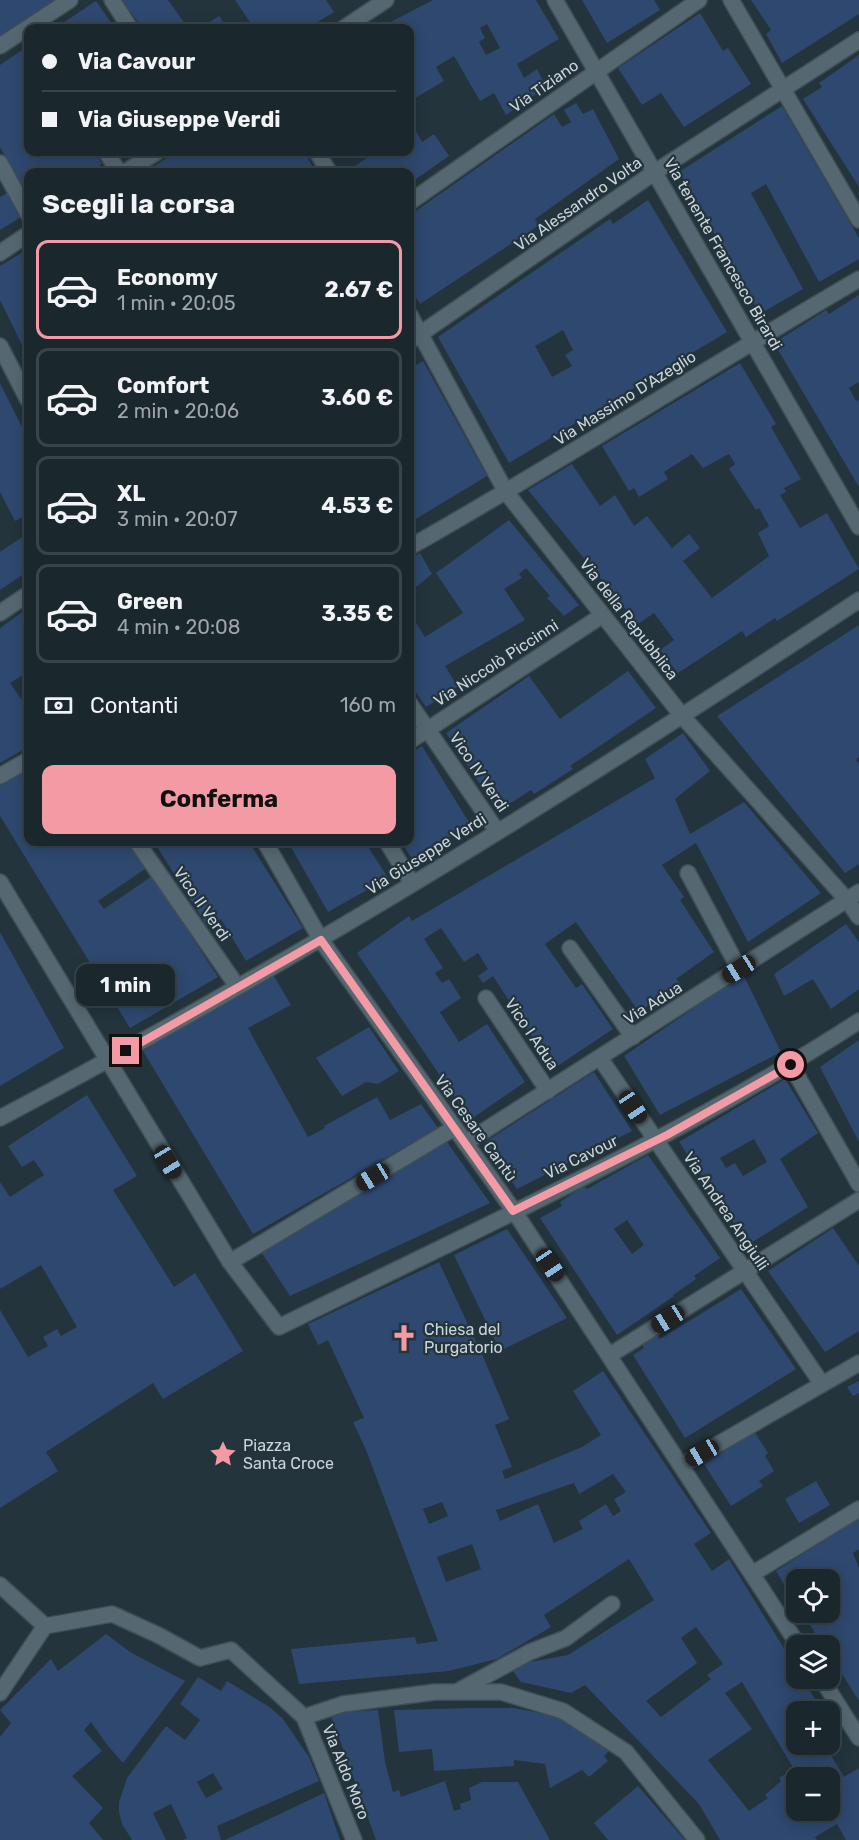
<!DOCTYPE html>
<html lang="it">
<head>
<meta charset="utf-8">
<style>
  body { margin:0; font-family:Rubik,sans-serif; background:#273339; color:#f1f3f6; height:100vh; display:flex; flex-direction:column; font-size:22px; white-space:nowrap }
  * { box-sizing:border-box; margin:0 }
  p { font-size:20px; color:#9fa5aa }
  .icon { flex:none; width:33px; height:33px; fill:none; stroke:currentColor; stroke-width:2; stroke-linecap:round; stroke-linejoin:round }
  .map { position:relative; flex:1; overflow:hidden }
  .details { position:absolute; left:24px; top:168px; width:390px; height:678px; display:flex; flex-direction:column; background:#1a272d; border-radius:12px; box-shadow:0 3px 15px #0003,0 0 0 2px #384449 }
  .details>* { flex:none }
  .top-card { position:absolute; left:24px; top:24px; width:390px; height:132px; border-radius:12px; box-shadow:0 3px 15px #0003,0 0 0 2px #384449; display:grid; align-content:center; height:132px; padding:0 18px; background:#1a272d }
  .controls { position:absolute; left:786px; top:1569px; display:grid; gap:12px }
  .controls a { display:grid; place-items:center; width:54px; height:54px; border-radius:12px; background:#1a272d; box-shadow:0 3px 15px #0003,0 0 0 2px #384449; font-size:30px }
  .end { position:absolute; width:27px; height:27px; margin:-14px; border:8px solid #f49aa4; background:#111; box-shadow:0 0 0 3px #111 }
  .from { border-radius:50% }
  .bubble { position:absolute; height:42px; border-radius:12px; background:#1a272d; box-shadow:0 3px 15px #0003,0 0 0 2px #384449; font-size:20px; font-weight:700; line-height:42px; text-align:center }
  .car { position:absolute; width:18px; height:36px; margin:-18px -9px; border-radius:8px; box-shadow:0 0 4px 2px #0007; background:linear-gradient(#222 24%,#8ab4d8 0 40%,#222 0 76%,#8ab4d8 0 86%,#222 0) }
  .top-card b { display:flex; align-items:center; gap:21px; height:57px; font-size:22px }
  .top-card b+b { border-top:2px solid #384449 }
  .top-card i { width:15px; height:15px; background:#f1f3f6 }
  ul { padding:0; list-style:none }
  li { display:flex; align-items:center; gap:18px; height:99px; margin:0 12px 9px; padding:0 6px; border:3px solid #384449; border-radius:12px }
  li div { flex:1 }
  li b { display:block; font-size:22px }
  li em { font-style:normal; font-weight:700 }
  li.current { border-color:#f49aa4 }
  li>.icon { width:54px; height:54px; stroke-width:1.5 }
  h2 { padding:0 18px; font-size:27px; line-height:72px }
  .pay { display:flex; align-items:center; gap:15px; height:66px; padding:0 18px; font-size:22px }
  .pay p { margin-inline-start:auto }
  .action { display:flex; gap:12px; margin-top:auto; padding:12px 18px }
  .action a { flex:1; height:69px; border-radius:12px; background:#f49aa4; color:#111; font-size:24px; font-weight:700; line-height:69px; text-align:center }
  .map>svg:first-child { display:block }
  .building { fill:#2e486f; fill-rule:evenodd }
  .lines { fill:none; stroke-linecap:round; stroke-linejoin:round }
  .minor-casing { stroke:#404f56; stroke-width:18 }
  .minor { stroke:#556871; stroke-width:15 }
  .route { stroke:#f49aa4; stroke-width:8 }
  .labels { text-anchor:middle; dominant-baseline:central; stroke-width:4.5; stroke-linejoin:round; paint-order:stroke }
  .street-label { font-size:16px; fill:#cad4d9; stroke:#23343c }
  .poi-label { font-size:16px; fill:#cad4d9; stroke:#23343c; text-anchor:start }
</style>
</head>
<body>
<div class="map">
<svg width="859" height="1840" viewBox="0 0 859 1840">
  <rect width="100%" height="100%" fill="#23343c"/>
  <!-- building -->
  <g class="building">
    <path d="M0,0H57L0,36Z"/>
    <path d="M122,0H168L188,28H142Z"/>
    <path d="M235,0H326L334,12L308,28H254Z"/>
    <path d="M433,0H536L559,39L517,64L524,78L537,69L546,87L506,115L494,93L480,101L454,56L436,67L444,81L410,101V28H379ZM487,24L500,48L486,55L479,42L485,38L480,28Z"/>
    <path d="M582,0H654L660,10L607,43Z"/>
    <path d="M751,0H859V14L782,63L766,34L771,30Z"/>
    <path d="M96,1L115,28H55Z"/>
    <path d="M700,13L723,51L728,48L751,84L684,127L661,93L642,105L618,68Z"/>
    <path d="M219,16L227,28H200Z"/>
    <path d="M28,46V152H95L102,164L89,172H28V197L0,147V65Z"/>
    <path d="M859,55V187L803,99L822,87L819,83Z"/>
    <path d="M576,103L583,114L593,109L619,159L535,219L538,226L420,304L410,287V215L554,114L562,127L571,122L564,110Z"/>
    <path d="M782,106L859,238V259L819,282L766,184L751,193L803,289L760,314L679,172Z"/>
    <path d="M410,120L422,142L434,134L449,156L410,183V172H346L376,152H410Z"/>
    <path d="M176,152H304L316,172H145Z"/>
    <path d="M7,193L21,217L0,230V197Z"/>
    <path d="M648,200L727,332L509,463L438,337L610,219L613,224ZM563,330L573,350L565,355L572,366L552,377L535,346Z"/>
    <path d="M28,249V357L0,300V266Z"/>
    <path d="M859,295V382L849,388L856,401L859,400V487L774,343L826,310L829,314Z"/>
    <path d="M423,361L487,476L414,520L410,512V454L416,451L410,440V369Z"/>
    <path d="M740,363L776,424L771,427L801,479L784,488L786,492L780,495L800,528L827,513L859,569L777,621L775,618L746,637L742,631L678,673L660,650L674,640L654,613L638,624L528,490L572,464L600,506L615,495L634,526L647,516L672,548L689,534L700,548L683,561L712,598L769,556L758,533L769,526L759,508L756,510L729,469L735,464L729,454L703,468L692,454L664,472L668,479L639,497L634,488L629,491L602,446Z"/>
    <path d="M0,383L28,439V514L15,521L0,492Z"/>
    <path d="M509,520L579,605L564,616L547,598L550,596L526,568L519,574L522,578L504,589L525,620L445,666L458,687L426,707L410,684V613L425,637L463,613L436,573Z"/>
    <path d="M28,533V571L0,590V552Z"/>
    <path d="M420,553L432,574L410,592V559Z"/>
    <path d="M28,608V672L10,683L28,709V747L0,763V628Z"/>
    <path d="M859,625V757L856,760L859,764V864L845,873L717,716Z"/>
    <path d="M628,671L656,708L570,766L573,769L534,794L531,790L498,811L446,733L529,676L560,719Z"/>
    <path d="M683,733L710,771L675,799L690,834L744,802L821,893L748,942L696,843L662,865L684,897L680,900L714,952L676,979L680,983L639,1012L576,922L545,944L576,988L582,984L613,1029L553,1069L493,976L483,983L478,976L488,969L478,953L464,962L441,928L424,939L443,968L435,973L442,983L449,979L461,998L440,1012L459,1042L487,1024L525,1082L470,1120L357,953L409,916L412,921L655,778L645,759Z"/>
    <path d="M422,746L470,824L413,860L401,842H410V754Z"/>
    <path d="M28,764V842H130L148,867L98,901L104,909L152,876L218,977L130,1028L0,816V784Z"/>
    <path d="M154,842H249L303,928L246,961L221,919L207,926Z"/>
    <path d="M288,842H365L388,878L328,912Z"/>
    <path d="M846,924L859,942V989L831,1009L813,979L784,996L774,974Z"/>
    <path d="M0,932L64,1048L0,1086Z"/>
    <path d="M271,971L291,1005L248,1028L308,1137L325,1128L324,1126L377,1097L390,1120L421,1104L438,1128L253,1234L143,1051Z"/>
    <path d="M743,974L781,1052L660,1115L624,1056Z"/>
    <path d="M369,1027L399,1071L378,1084L366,1082L342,1096L316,1058Z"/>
    <path d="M859,1040V1142L820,1067Z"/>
    <path d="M594,1072L632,1131L517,1189L485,1142Z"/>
    <path d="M785,1079L818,1133L780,1159L808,1207L748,1245L679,1142ZM754,1139L767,1162L743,1176L735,1163L726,1168L720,1158Z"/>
    <path d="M87,1095L137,1176L113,1190L174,1287L195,1273L243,1351L163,1399L153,1383L46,1452L58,1471L0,1508V1310L28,1357L48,1346L43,1337L57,1329L61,1336L77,1327L41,1265L0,1289V1182L10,1197L44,1175L34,1160L22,1167L8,1146Z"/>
    <path d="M447,1142L490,1203L290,1296L260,1250Z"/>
    <path d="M648,1155L720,1258L694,1276L696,1279L673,1295L674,1296L617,1335L540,1218L562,1206L560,1202L584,1186L587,1189ZM627,1220L644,1245L632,1254L614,1229Z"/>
    <path d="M833,1228L859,1266V1331L825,1352L768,1271Z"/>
    <path d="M507,1229L567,1318L500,1351L454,1255Z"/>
    <path d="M439,1262L485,1361L509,1419L495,1425L512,1467L502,1471L505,1479L582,1447L601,1435L573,1391L603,1371L711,1533L694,1544L712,1571L729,1559L796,1668V1678H803L822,1712H796V1744H824L844,1777L859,1768V1840H846L837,1824L815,1837L817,1840H720L699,1804L585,1685L571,1693L521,1682L512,1670L530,1662L568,1655L654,1600L629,1559L544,1615L551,1627L497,1659L449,1671L299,1684L291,1649L415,1637L417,1644L438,1641L366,1450L353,1422L364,1418L328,1340L318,1345L308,1324ZM613,1474L626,1492L614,1499L621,1511L613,1516L606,1504L579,1521L583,1529L554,1543L538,1504L500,1521L496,1510L574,1483L579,1494ZM442,1502L448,1516L429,1524L423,1509ZM472,1544L481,1569L446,1582L437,1557ZM696,1627L723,1664L707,1675L711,1679L661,1717L646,1701L697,1663L681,1638ZM742,1682L794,1769L779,1778L781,1781L765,1795L768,1798L749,1811L708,1760L752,1729L725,1693ZM796,1778H830V1810H796Z"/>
    <path d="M741,1289L796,1369L685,1438L633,1355L644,1348L642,1345L657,1335L660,1339Z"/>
    <path d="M859,1381V1393L853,1396L847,1387Z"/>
    <path d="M754,1431L768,1453L765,1456L774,1471L759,1481L763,1486L731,1506L704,1464Z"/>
    <path d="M816,1481L830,1505L799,1523L785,1499Z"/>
    <path d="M859,1518V1549L853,1553L859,1568V1701L830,1655V1646H823L802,1612H830V1580H796V1604L776,1571Z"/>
    <path d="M106,1634L130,1652L185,1681L123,1763L108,1746L91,1722L84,1730L102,1751L72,1776L103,1808L89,1823L103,1840H0V1737L11,1723L0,1710L51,1659L58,1671Z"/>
    <path d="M198,1677L221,1691L227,1681L271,1708L283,1719L309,1757L319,1781L217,1826L221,1840H183L187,1838L171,1804L153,1813L166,1840H132L122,1824L119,1812V1802L127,1778L166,1726L185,1740L200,1720L180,1704ZM213,1773L223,1789L206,1798L197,1782Z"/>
    <path d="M469,1708H514L551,1715L570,1722L609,1751L604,1756L608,1761L589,1777L582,1770L550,1788L545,1764L514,1760V1766L434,1771L432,1749L399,1752L394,1710Z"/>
    <path d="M378,1710L385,1762L393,1792L399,1790L401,1797L445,1781L454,1811L461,1809L460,1804L471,1800L469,1788L482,1782H518L550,1840H376L330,1713Z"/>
    <path d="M638,1786L683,1838L685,1840H608L594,1823Z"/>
    <path d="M324,1793L340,1840H225Z"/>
  </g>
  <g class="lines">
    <defs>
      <g id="minor">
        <path d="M112,0L130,28"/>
        <path d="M555,0L859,527"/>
        <path d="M731,0L859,220"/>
        <path d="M344,28L386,0"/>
        <path d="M0,46L70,0"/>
        <path d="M106,152L119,172"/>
        <path d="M317,152L329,172"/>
        <path d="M0,163L28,214"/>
        <path d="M125,172L157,152"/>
        <path d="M410,202L699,0"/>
        <path d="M0,253L28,234"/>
        <path d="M410,315L506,492L683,717L847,900L859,917"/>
        <path d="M410,341L655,172L859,40"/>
        <path d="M0,346L28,400"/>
        <path d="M410,547C562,461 708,367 859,279"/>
        <path d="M0,613L28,594"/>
        <path d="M410,704L497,831"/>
        <path d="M410,741L603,615"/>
        <path d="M0,776L28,760"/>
        <path d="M137,842L237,986"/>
        <path d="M265,842L321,940L514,1211L799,1646"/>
        <path d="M387,842L412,883"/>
        <path d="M688,873L739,969"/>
        <path d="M0,882L230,1262L279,1327C475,1230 676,1140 859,1021"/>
        <path d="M570,948L633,1037"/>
        <path d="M486,998L548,1091"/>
        <path d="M600,1058L822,1384"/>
        <path d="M791,1065L859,1184"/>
        <path d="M0,1118C296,962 580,785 859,600"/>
        <path d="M465,1143L859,892"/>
        <path d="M230,1262L454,1128"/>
        <path d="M610,1355L859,1200"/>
        <path d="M682,1465L859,1363"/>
        <path d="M752,1574L859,1509"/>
        <path d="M0,1585L45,1626"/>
        <path d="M45,1626L112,1614L158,1635L200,1658L231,1650L304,1717L354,1840"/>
        <path d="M821,1678L859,1738"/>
        <path d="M460,1690L530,1652L566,1638L612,1604"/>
        <path d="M0,1693L45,1626"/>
        <path d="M304,1717L343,1704L435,1692H501L563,1711L626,1752L697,1840"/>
      </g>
    </defs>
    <!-- minor casing -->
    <use href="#minor" class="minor-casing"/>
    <!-- minor -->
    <use href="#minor" class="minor"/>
  </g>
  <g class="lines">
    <!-- route -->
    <path class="route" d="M126,1051L321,940L513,1211L667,1135L791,1065"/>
  </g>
  <!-- icons -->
  <defs>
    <symbol id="church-bare" viewBox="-9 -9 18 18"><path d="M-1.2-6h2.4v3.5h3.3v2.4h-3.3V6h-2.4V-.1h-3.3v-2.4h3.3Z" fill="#f49aa4" stroke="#23343c" stroke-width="2.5" paint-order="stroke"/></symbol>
    <symbol id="sight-bare" viewBox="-9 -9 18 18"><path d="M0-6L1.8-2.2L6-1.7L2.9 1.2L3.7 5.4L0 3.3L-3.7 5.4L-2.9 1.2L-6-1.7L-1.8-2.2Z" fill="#f49aa4" stroke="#23343c" stroke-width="2.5" paint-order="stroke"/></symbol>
  </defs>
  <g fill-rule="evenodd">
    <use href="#church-bare" x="385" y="1319" width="38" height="38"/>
    <use href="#sight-bare" x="204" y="1435" width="38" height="38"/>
  </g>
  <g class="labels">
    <!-- street labels -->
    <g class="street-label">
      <text transform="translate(544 86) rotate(-35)">Via Tiziano</text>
      <text transform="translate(578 204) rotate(-35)">Via Alessandro Volta</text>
      <text transform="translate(723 254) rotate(60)">Via tenente Francesco Birardi</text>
      <text transform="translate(625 398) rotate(-32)">Via Massimo D'Azeglio</text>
      <text transform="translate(629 619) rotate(52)">Via della Repubblica</text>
      <text transform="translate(496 663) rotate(-33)">Via Niccolò Piccinni</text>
      <text transform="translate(479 772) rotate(56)">Vico IV Verdi</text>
      <text transform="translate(426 854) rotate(-32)">Via Giuseppe Verdi</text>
      <text transform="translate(202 904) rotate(55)">Vico II Verdi</text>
      <text transform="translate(653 1003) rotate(-32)">Via Adua</text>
      <text transform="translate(532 1034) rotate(56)">Vico I Adua</text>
      <text transform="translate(476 1128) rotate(54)">Via Cesare Cantù</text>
      <text transform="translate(581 1157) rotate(-26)">Via Cavour</text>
      <text transform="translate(726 1211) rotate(56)">Via Andrea Angiulli</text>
      <text transform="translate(346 1772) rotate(68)">Via Aldo Moro</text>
    </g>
    <!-- poi labels -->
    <g class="poi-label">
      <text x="424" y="1329">Chiesa del<tspan x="424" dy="18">Purgatorio</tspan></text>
      <text x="243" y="1445">Piazza<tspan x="243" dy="18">Santa Croce</tspan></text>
    </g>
  </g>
</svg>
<div class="controls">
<a><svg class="icon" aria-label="locate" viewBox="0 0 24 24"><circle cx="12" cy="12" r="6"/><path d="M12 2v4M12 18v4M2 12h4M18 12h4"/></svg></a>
<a><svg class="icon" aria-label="layers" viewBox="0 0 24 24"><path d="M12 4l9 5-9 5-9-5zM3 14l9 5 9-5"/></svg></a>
<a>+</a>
<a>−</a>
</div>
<i class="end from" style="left:791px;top:1065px"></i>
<i class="end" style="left:126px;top:1051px"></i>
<div class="bubble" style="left:76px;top:964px;width:99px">1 min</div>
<i class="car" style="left:739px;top:969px;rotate:238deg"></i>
<i class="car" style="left:633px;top:1107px;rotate:146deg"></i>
<i class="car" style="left:168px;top:1162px;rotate:149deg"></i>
<i class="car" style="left:373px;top:1177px;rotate:239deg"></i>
<i class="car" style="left:550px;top:1265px;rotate:146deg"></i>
<i class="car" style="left:668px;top:1319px;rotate:238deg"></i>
<i class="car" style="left:702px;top:1453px;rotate:240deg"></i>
<div class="top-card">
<b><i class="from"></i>Via Cavour</b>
<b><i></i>Via Giuseppe Verdi</b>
</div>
<section class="details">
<h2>Scegli la corsa</h2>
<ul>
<li class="current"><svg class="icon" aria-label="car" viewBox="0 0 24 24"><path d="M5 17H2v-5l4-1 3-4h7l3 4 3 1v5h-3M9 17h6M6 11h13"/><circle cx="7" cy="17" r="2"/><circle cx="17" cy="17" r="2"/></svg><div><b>Economy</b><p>1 min · 20:05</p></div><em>2.67 €</em></li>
<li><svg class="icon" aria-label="car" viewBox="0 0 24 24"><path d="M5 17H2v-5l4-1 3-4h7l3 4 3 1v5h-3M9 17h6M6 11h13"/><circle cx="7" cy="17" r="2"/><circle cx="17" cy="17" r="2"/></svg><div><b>Comfort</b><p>2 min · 20:06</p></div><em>3.60 €</em></li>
<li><svg class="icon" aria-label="car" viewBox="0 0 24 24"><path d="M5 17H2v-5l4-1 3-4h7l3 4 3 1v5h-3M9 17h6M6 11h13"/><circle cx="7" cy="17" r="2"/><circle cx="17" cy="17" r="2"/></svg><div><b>XL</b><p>3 min · 20:07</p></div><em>4.53 €</em></li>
<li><svg class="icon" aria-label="car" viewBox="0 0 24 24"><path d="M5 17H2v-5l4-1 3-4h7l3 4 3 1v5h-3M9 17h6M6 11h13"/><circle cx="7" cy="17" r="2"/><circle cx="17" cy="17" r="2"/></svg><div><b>Green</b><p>4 min · 20:08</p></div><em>3.35 €</em></li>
</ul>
<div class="pay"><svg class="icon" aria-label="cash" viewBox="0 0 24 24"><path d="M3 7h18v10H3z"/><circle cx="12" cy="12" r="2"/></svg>Contanti<p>160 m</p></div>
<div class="action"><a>Conferma</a></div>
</section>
</div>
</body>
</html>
